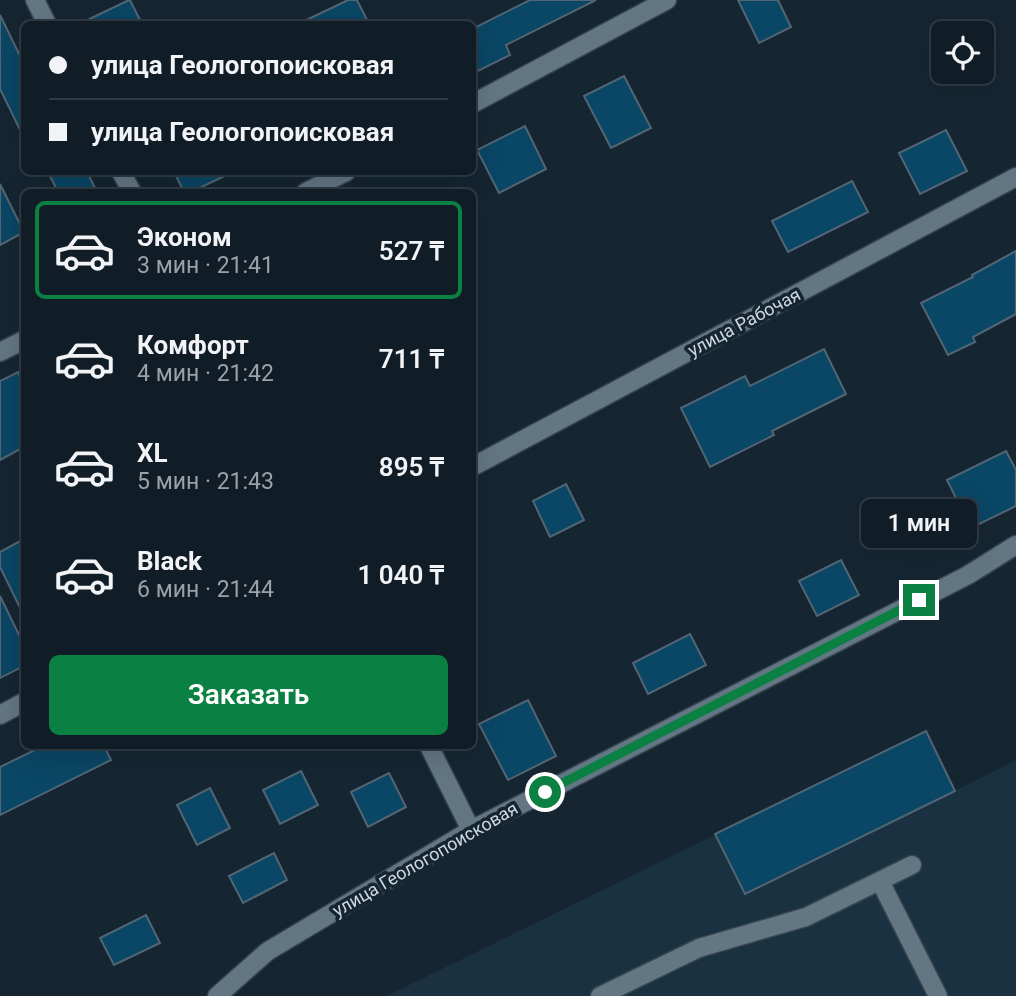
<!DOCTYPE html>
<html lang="ru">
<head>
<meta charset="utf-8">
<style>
  body { margin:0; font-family:Roboto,sans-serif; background:#1e2932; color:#f1f3f6; height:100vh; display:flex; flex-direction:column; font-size:26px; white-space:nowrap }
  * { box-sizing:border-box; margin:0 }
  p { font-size:23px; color:#9ca1a7 }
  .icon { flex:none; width:38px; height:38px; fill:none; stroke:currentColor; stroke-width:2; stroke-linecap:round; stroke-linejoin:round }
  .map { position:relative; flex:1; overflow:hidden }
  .details { position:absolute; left:21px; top:189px; width:455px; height:560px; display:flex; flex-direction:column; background:#101c26; border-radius:10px; box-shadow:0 7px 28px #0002,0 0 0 2px #303a43 }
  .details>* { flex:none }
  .top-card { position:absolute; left:21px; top:21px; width:455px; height:154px; border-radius:10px; box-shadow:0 7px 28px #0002,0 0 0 2px #303a43; display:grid; align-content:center; height:154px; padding:0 28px; background:#101c26 }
  .tools { position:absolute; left:931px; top:21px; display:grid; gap:14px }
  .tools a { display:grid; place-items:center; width:63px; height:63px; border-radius:10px; background:#101c26; box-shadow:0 7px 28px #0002,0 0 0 2px #303a43; font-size:35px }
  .end { position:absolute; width:32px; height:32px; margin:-16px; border:9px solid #0b8043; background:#fff; box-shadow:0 0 0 4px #fff }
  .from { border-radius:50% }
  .bubble { position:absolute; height:49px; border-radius:10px; background:#101c26; box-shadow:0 7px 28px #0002,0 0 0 2px #303a43; font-size:23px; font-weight:600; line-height:49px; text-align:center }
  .top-card b { display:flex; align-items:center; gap:24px; height:66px; font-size:26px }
  .top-card b+b { border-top:2px solid #303a43 }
  .top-card i { width:18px; height:18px; background:#f1f3f6 }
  ul { padding:12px 0 0; list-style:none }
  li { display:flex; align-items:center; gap:21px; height:98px; margin:0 14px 10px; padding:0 14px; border:4px solid transparent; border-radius:10px }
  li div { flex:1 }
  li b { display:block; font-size:26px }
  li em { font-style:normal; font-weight:600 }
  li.on { border-color:#0b8043 }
  li>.icon { width:63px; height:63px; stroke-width:1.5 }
  .primary-button { display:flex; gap:14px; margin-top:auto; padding:14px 28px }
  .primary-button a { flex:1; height:80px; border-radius:10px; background:#0b8043; color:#fff; font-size:28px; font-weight:600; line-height:80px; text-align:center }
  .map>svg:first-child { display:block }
  .built { fill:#1a3141 }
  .building { fill:#0a4665; stroke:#526573; stroke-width:2 }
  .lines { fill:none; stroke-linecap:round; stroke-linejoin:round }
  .minor-casing { stroke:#36434d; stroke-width:21 }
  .minor { stroke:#637684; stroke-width:18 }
  .route { stroke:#0b8043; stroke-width:9 }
  .labels { text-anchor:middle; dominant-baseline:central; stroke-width:7; stroke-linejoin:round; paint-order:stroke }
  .street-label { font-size:18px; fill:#ced8e0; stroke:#152632 }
</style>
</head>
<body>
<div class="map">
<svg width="1016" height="996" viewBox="0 0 1016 996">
  <rect width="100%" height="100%" fill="#152632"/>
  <!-- built -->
  <path class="built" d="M926,731L955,791L1016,760V996H387Z"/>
  <!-- building -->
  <g class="building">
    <path d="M130,0L142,24H79L129,0Z"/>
    <path d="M348,0H357L369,24H298Z"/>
    <path d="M530,0H596L506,45L510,55L472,74V29Z"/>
    <path d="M738,0H778L791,27L759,43Z"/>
    <path d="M0,15L24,64V138L0,89Z"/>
    <path d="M624,76L651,128L611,148L584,96Z"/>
    <path d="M525,126L546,169L499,193L477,150Z"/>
    <path d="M946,130L967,171L920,194L899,153Z"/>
    <path d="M48,172H87L97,192H58Z"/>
    <path d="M174,172H233L191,192H184Z"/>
    <path d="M852,181L868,212L788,252L772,221Z"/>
    <path d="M0,184L24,232L0,245Z"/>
    <path d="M1016,251V314L973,337L975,342L948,355L921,303L973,277L972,275Z"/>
    <path d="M824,349L846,394L772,431L774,435L710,467L681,408L745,376L750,386Z"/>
    <path d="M18,372L24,386V447L0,460V381Z"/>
    <path d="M1006,451L1016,470V506L971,528L947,480Z"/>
    <path d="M566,484L584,520L550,537L533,501Z"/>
    <path d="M24,539V616L0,567V552Z"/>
    <path d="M841,560L859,595L817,616L799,581Z"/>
    <path d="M0,596L24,645V666L0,678Z"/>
    <path d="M690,634L706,665L648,694L633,663Z"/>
    <path d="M528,700L556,756L508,780L479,724Z"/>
    <path d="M926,731L955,791L745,894L715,834Z"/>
    <path d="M43,746H104L111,760L0,815V767Z"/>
    <path d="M301,771L318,805L280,824L263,790Z"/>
    <path d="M389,773L406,807L368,827L351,792Z"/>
    <path d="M210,788L230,828L197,845L177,805Z"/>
    <path d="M274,853L287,880L243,903L229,876Z"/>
    <path d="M146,915L160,943L114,965L100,938Z"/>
  </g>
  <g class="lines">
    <defs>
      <g id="minor">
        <path d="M35,0L47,24"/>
        <path d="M472,104L667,0"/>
        <path d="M121,172L132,192"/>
        <path d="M306,192L346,172"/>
        <path d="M0,352L24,340"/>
        <path d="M472,467L1016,177"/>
        <path d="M0,715L24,702"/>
        <path d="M429,746L471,830"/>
        <path d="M880,881L938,996"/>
        <path d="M217,996L268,951L471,830L968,575L1016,545"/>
        <path d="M600,996L699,948L806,917L912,865"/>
      </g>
    </defs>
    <!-- minor casing -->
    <use href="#minor" class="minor-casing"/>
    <!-- minor -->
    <use href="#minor" class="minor"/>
  </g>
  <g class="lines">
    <!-- route -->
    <path class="route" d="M545,792L919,600"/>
  </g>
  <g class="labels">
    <!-- street labels -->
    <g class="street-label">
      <text transform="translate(744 322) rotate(-28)">улица Рабочая</text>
      <text transform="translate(425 859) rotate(-30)">улица Геологопоисковая</text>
    </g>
  </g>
</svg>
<div class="tools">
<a><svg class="icon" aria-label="locate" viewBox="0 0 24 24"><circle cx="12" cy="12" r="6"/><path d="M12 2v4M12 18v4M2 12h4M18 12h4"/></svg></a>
</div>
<i class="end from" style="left:545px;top:792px"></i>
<i class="end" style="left:919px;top:600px"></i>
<div class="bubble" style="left:861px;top:499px;width:116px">1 мин</div>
<div class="top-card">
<b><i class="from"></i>улица Геологопоисковая</b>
<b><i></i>улица Геологопоисковая</b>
</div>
<section class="details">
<ul>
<li class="on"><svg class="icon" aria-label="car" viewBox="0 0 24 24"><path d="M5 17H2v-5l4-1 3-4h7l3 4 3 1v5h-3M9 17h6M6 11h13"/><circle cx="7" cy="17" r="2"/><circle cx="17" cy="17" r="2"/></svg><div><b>Эконом</b><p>3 мин · 21:41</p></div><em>527 ₸</em></li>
<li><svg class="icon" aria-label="car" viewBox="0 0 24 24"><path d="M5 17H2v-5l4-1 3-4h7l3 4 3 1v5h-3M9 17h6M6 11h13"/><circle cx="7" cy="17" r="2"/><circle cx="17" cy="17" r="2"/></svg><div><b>Комфорт</b><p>4 мин · 21:42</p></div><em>711 ₸</em></li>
<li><svg class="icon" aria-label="car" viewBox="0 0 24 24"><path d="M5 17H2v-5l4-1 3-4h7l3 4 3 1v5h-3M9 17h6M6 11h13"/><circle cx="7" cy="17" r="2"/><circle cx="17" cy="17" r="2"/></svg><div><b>XL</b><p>5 мин · 21:43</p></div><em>895 ₸</em></li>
<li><svg class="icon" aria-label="car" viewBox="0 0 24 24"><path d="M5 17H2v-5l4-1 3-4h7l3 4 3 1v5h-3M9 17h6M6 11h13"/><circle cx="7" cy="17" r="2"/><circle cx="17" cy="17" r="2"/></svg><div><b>Black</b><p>6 мин · 21:44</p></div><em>1 040 ₸</em></li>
</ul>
<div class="primary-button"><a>Заказать</a></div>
</section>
</div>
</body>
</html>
